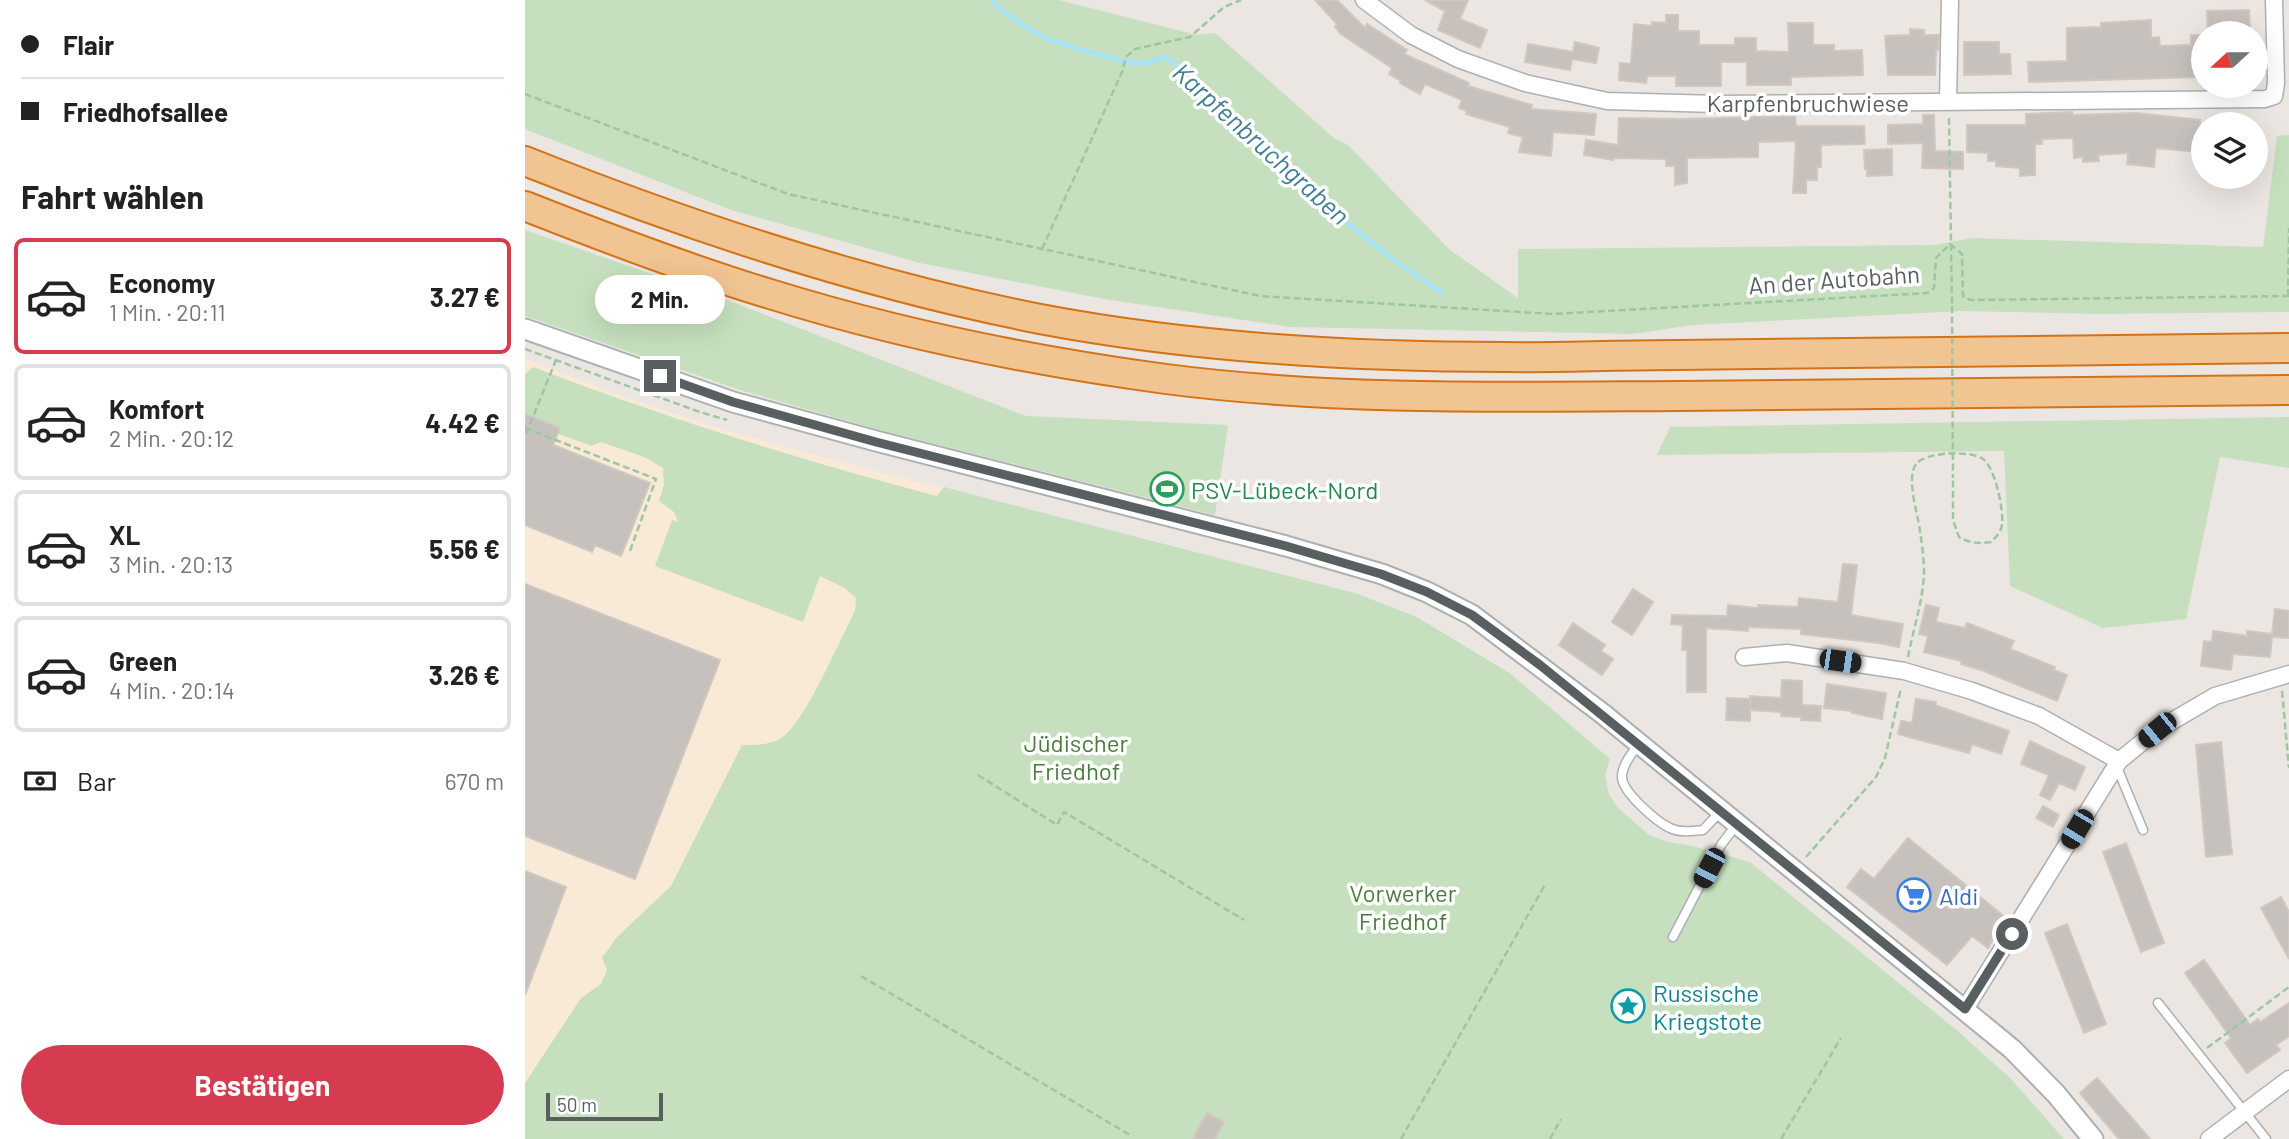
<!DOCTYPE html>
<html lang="de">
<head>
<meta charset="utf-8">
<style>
  body { margin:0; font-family:Barlow,sans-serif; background:#f6f6f6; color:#222; height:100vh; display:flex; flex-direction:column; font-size:26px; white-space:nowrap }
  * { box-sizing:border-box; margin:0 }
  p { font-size:23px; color:#767676 }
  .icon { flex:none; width:38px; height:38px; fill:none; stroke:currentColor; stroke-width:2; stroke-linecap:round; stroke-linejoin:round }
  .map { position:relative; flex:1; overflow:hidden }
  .panel { display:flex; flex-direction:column; background:#fff; width:525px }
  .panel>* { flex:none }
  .banner { display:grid; align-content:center; height:154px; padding:0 21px; background:#fff }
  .needle { width:46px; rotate:249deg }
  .controls { position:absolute; left:1666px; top:21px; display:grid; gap:14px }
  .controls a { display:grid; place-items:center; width:77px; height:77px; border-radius:50%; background:#fff; box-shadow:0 7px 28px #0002; font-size:35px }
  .scale { position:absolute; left:21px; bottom:18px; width:117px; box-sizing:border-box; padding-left:7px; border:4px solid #595e60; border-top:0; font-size:19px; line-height:24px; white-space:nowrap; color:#595e60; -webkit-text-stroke:5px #fff; paint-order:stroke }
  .end { position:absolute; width:32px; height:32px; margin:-16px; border:9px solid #595e60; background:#fff; box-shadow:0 0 0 4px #fff }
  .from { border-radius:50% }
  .bubble { position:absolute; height:49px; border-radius:24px; background:#fff; box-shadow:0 7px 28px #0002; font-size:23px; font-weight:700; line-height:49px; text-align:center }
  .car { position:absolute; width:21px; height:42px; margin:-21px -10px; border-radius:9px; box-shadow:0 0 5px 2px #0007; background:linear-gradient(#222 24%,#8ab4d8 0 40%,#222 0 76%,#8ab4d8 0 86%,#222 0) }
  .banner b { display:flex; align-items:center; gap:24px; height:66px; font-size:26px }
  .banner b+b { border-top:2px solid #e0e0e0 }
  .banner i { width:18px; height:18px; background:#222 }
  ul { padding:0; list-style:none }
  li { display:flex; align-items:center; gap:21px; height:116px; margin:0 14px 10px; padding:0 7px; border:4px solid #e0e0e0; border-radius:10px }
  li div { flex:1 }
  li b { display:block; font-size:26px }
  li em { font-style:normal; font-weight:700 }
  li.on { border-color:#d63c50 }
  li>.icon { width:63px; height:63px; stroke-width:1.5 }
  h2 { padding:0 21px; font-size:32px; line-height:84px }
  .pay { display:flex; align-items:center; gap:18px; height:77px; padding:0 21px; font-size:26px }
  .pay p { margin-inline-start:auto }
  .cta { display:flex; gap:14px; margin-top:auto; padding:14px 21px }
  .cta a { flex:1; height:80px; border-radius:42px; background:#d63c50; color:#fff; font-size:28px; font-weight:700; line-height:80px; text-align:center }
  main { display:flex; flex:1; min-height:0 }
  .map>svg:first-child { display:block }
  .commercial { fill:#f9ead7 }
  .green { fill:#c6e0bf }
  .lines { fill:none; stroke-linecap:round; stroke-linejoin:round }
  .stream { stroke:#a6e3f5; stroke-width:4.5 }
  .building { fill:#c6c1bd; stroke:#cfc7c0; stroke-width:2 }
  .service-casing { stroke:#acb0b2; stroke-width:11 }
  .minor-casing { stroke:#acb0b2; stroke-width:19 }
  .tertiary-casing { stroke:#acb0b2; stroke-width:23 }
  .motorway-casing { stroke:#d47217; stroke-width:32 }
  .path { stroke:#9ec7a0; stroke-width:2.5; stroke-dasharray:7 3.5; stroke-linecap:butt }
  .service { stroke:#fff; stroke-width:8 }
  .minor { stroke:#fff; stroke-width:16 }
  .tertiary { stroke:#fff; stroke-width:19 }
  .motorway { stroke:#f1c592; stroke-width:28 }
  .path-bridge { stroke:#9ec7a0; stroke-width:2.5; stroke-dasharray:7 3.5; stroke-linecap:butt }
  .route { stroke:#595e60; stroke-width:9 }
  .labels { text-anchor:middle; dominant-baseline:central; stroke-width:7; stroke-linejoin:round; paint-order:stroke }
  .street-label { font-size:24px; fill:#595e60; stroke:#fff }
  .leisure-label { font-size:24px; fill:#27864d; stroke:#fff; text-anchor:start }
  .park-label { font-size:24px; fill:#477c3c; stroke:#fff }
  .shop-label { font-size:24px; fill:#366cbe; stroke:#fff; text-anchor:start }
  .culture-label { font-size:24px; fill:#0d838f; stroke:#fff; text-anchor:start }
  .water-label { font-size:26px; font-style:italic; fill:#417b94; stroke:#fff }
</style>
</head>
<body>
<main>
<section class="panel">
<div class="banner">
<b><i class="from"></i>Flair</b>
<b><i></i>Friedhofsallee</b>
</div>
<h2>Fahrt wählen</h2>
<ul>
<li class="on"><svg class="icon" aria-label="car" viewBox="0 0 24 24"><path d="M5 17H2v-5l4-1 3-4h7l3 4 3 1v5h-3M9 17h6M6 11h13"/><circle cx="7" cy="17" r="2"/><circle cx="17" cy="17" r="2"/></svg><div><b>Economy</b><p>1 Min. · 20:11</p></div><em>3.27 €</em></li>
<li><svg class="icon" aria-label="car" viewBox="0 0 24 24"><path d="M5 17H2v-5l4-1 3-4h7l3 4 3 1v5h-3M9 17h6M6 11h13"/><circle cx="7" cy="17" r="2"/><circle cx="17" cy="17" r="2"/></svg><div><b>Komfort</b><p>2 Min. · 20:12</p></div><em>4.42 €</em></li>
<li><svg class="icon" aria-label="car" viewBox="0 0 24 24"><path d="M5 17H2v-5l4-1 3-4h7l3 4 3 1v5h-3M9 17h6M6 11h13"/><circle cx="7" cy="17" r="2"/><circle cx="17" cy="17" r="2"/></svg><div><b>XL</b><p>3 Min. · 20:13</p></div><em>5.56 €</em></li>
<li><svg class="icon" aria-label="car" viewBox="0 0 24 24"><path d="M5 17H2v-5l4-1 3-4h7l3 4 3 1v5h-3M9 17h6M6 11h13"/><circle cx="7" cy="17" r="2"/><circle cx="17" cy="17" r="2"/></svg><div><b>Green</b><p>4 Min. · 20:14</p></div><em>3.26 €</em></li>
</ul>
<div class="pay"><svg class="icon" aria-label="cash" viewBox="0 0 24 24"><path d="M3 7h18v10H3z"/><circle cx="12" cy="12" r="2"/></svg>Bar<p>670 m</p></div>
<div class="cta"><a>Bestätigen</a></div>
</section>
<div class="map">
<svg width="1764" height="1139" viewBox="0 0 1764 1139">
  <rect width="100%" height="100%" fill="#ebe6e1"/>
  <!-- commercial -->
  <path class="commercial" d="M0,359L102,398L201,430L339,468L476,502L0,1139Z"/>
  <!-- green -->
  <g class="green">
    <path d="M0,0H534L672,35L690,33L809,138L823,145L925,250L993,298V249L1408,245L1448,238L1738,247L1752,136L1764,135V312L1574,314L1437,311L1168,325L1108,334L765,327L579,299L395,263L206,210L0,129Z"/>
    <path d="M0,230L202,300L501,416L703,425L690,515L351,429L215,390L0,316Z"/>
    <path d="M8,367C141,418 275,460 412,496L419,487L476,502L830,593L890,616L986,674L1085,759L1080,775L1084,794L1092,807L1123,834L1139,841L1168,846L1225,862L1434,1032L1485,1078L1539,1139H0V1083L56,998L76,984L82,970L77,958L92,937L146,886L217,745C230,745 249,745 259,736C284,714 313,643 330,611L331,598L320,588L295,576L278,622L130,566L147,520L153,522L149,512L134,501L139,485L138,468L119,457L76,442L67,446L33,434L35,428L0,414V374Z"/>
    <path d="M1764,417V468L1695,457L1661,619L1578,628L1485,586L1479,451L1132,455L1145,427Z"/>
  </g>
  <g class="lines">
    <!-- stream -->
    <path class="stream" d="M467,0L473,8L499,26L523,39L553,49L606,63H622L641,57L666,75C745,153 823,234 918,293"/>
  </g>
  <!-- building -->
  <g class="building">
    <path d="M790,0H812L840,28L842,24L882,50L879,54L944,83L943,86L1007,105L1006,109L1071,114L1069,135L1028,132L1026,156L994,152L998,137L983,133L985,127L941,114L942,111L934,108L937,100L900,84L895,94L875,83L876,81L864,74L867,68L816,34L810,27L812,24Z"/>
    <path d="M900,0H943L935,19L962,30L955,48L913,30L920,11Z"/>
    <path d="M1724,10L1725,33H1683L1682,11Z"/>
    <path d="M1141,15H1153V31H1174V45H1210V38H1231V51L1264,52L1263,23H1288V45H1309V51L1337,50L1338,75L1266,77V85H1222V62H1196V86H1151V76H1122L1121,83L1094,80L1095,63L1106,64L1109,24L1127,26V22L1141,23Z"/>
    <path d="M1626,20V38L1634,37L1635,46L1666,45V35H1678V53H1672L1673,77L1504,82L1503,62L1542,61V28L1576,27V23Z"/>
    <path d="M1385,29L1399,30V35H1414L1413,50H1411L1410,75H1363L1360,36L1385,35Z"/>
    <path d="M1050,42L1074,48L1071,63L1047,59L1045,70L1000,62L1003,44L1048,52Z"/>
    <path d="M1439,42H1474V54H1485L1486,74L1439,75Z"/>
    <path d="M1547,112V115L1611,113L1675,120L1673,152L1631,148L1629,167L1602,164L1603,153L1573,155L1574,161L1558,162V157L1549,158L1548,138L1517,139V144H1510V175L1495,176V168L1471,166V161H1463V153L1442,152V125H1501V114Z"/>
    <path d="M1398,115H1409L1410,151L1438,152V169L1397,168L1398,143L1363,144V125L1398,124Z"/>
    <path d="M1270,116L1271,126H1339L1340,144L1296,145V167H1292V180H1281V193H1268L1271,141L1233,142V157L1162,158V183L1150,185V166H1141V159L1088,158V160L1059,155L1061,140L1093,145L1094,118L1160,119Z"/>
    <path d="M1367,149V175L1342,176V169H1340L1339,150Z"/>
    <path d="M0,414L35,428L28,445L125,483L96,556L70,545L67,552L0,525Z"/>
    <path d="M1318,564L1332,565L1326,615L1378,624L1374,647L1354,643L1276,634V629L1223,627V631L1181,628V692H1162V650H1157L1158,625L1146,624L1147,615L1202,616L1203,605L1233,608V605L1273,607L1274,598L1313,602Z"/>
    <path d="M0,584L195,660L110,879L0,836Z"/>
    <path d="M1108,589L1128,602L1107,635L1087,622Z"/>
    <path d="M1401,605L1414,608L1411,622L1440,628L1442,623L1489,641L1485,649L1530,667L1529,670L1542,675L1532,701L1459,671L1436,664L1437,661L1399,652L1403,636L1394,634Z"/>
    <path d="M1750,609L1764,611V638L1747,637L1745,657L1708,654L1706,670L1676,666L1679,641L1687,642L1688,631L1722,636V631L1747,634Z"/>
    <path d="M1048,623L1080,645L1076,651L1088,659L1077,675L1034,645Z"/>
    <path d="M1257,680L1277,681V705L1296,706L1295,721L1276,720V717L1256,716V712L1225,710V696L1256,698Z"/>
    <path d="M1302,684L1361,693L1357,719L1327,713V711L1299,708Z"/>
    <path d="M1202,698L1225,699V721L1201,720Z"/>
    <path d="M1391,699L1411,702L1410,705L1484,731L1476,754L1447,744L1444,753L1373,734L1376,721L1387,723Z"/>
    <path d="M1505,741L1560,767L1550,790L1534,783L1525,800L1515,795L1524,775L1496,764Z"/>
    <path d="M1696,742L1707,854L1681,857L1671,745Z"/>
    <path d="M1518,806L1534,815L1528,827L1511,818Z"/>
    <path d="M1383,838L1481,918L1463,948L1447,936L1422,965L1322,887L1336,869L1349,879Z"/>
    <path d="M1601,843L1639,943L1616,952L1578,852Z"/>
    <path d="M0,871L41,887L1,993L0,992Z"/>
    <path d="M1756,897L1764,912V959L1736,908Z"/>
    <path d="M1542,924L1581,1024L1559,1033L1520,933Z"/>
    <path d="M1679,960L1725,1025L1733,1019L1735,1022L1764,1003V1036L1751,1045L1755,1050L1722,1073L1700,1043L1706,1038L1660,973Z"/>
    <path d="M1572,1078L1625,1139H1594L1555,1093Z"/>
    <path d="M682,1113L699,1122L690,1139H668Z"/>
  </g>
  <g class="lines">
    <defs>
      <g id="service">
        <path d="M1114,744C1107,753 1097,765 1097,777C1097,792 1132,822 1145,828C1155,833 1167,831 1178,830L1195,812"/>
        <path d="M1591,765L1618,830"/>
        <path d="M1148,937L1196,845L1212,824"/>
        <path d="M1633,1003L1741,1139"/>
      </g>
      <g id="minor">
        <path d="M839,0L886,35L933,59L1000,83L1082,101L1192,104L1740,99L1749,96L1751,83L1749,0"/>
        <path d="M1423,101L1425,0"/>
        <path d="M1219,657L1262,653L1379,671L1447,691L1514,716L1594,761"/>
        <path d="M1440,1009L1594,761L1632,730L1690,696L1764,674"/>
        <path d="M1684,1139L1764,1079"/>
      </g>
      <path id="tertiary" d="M0,329L208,402L351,441L761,546L857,574L902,592L947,615L1078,714L1487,1049L1531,1094L1568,1139"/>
      <g id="motorway">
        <path d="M0,161C168,228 338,284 515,319C668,348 826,357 981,357C1038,358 1095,355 1152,355C1356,353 1560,351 1764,348"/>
        <path d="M0,206C81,238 162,269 245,294C374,334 507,361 641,379C810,401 982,397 1153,396C1356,395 1560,393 1764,390"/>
      </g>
    </defs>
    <!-- service casing -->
    <use href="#service" class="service-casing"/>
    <!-- minor casing -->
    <use href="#minor" class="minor-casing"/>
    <!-- tertiary casing -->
    <use href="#tertiary" class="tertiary-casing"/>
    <!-- motorway casing -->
    <use href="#motorway" class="motorway-casing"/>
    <!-- path -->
    <g class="path">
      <path d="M0,94L263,194L735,296L1028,314L1403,293L1409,288L1411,258L1425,244L1437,254L1438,296L1445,300L1764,296"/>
      <path d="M1424,118L1427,306"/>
      <path d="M517,249L597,72L601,57L610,49L665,37L699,7L716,0"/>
      <path d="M1763,296L1764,228"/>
      <path d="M0,349L175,412L202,420"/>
      <path d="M0,428L131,479L105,551"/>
      <path d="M1,434L31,360"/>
      <path d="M1383,657C1388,630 1398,601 1399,573C1399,559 1397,544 1395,531C1393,514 1380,476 1392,463C1402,452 1446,450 1458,459C1470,467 1481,516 1476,529C1474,534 1470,538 1466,542C1455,544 1444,543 1434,537L1428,520V478"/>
      <path d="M1757,691L1764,768"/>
      <path d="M453,775L532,825L539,812L719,920"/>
      <path d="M1281,857L1351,777L1360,758L1376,688"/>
      <path d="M336,976L605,1135"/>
      <path d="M1682,1048L1764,987"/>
      <path d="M876,1139L1021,883"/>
      <path d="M1025,1139L1036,1119"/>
      <path d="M1256,1139L1316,1038"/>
    </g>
    <!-- service -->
    <use href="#service" class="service"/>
    <!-- minor -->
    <use href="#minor" class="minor"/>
    <!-- tertiary -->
    <use href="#tertiary" class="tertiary"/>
    <!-- motorway -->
    <use href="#motorway" class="motorway"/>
    <!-- path-bridge -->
    <path class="path-bridge" d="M1427,306L1428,478"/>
  </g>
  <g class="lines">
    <!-- route -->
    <path class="route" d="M135,376L208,402L351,442L761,546L856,574L902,592L947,615L1015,665L1440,1009L1487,934"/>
  </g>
  <!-- icons -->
  <defs>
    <symbol id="stadium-ring" viewBox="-11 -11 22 22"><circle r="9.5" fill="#fff" stroke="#2e9e5b" stroke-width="1.5"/><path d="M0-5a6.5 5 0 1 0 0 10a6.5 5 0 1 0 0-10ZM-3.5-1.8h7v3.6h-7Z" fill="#2e9e5b"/></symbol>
    <symbol id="supermarket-ring" viewBox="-11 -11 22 22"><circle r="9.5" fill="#fff" stroke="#3f7fe0" stroke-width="1.5"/><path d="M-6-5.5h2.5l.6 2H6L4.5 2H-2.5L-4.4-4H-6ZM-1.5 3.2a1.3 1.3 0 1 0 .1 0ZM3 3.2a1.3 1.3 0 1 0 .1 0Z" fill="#3f7fe0"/></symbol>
    <symbol id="sight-ring" viewBox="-11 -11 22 22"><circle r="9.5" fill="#fff" stroke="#0f9aa8" stroke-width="1.5"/><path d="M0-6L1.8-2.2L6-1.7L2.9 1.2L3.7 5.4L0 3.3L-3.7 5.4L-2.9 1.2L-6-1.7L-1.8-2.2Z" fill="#0f9aa8"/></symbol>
  </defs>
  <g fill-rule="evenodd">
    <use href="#stadium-ring" x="623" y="470" width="38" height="38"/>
    <use href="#supermarket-ring" x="1370" y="876" width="38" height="38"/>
    <use href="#sight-ring" x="1084" y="987" width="38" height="38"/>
  </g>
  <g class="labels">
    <!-- street labels -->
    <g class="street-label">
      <text x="1283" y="102">Karpfenbruchwiese</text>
      <text transform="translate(1309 279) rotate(-4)">An der Autobahn</text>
    </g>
    <!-- leisure labels -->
    <g class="leisure-label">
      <text x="666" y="489">PSV-Lübeck-Nord</text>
    </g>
    <!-- park labels -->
    <g class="park-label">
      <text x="551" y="742">Jüdischer<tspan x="551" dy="28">Friedhof</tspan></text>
      <text x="878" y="892">Vorwerker<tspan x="878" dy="28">Friedhof</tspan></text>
    </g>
    <!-- shop labels -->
    <g class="shop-label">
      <text x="1414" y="895">Aldi</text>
    </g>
    <!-- culture labels -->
    <g class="culture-label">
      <text x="1128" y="992">Russische<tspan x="1128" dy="28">Kriegstote</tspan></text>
    </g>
    <!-- water labels -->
    <g class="water-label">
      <text transform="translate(737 143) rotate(42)">Karpfenbruchgraben</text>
    </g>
  </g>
</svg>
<div class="controls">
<a><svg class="needle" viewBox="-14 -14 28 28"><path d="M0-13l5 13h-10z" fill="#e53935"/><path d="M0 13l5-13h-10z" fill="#767676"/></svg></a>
<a><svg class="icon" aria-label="layers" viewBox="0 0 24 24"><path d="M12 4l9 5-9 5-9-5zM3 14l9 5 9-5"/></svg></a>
</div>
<div class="scale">50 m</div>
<i class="end from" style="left:1487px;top:934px"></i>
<i class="end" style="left:135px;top:376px"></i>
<div class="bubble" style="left:70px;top:275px;width:130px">2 Min.</div>
<i class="car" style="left:1315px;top:661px;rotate:98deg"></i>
<i class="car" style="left:1632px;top:730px;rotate:231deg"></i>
<i class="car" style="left:1552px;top:829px;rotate:211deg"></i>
<i class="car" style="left:1184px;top:868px;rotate:208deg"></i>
</div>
</main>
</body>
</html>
